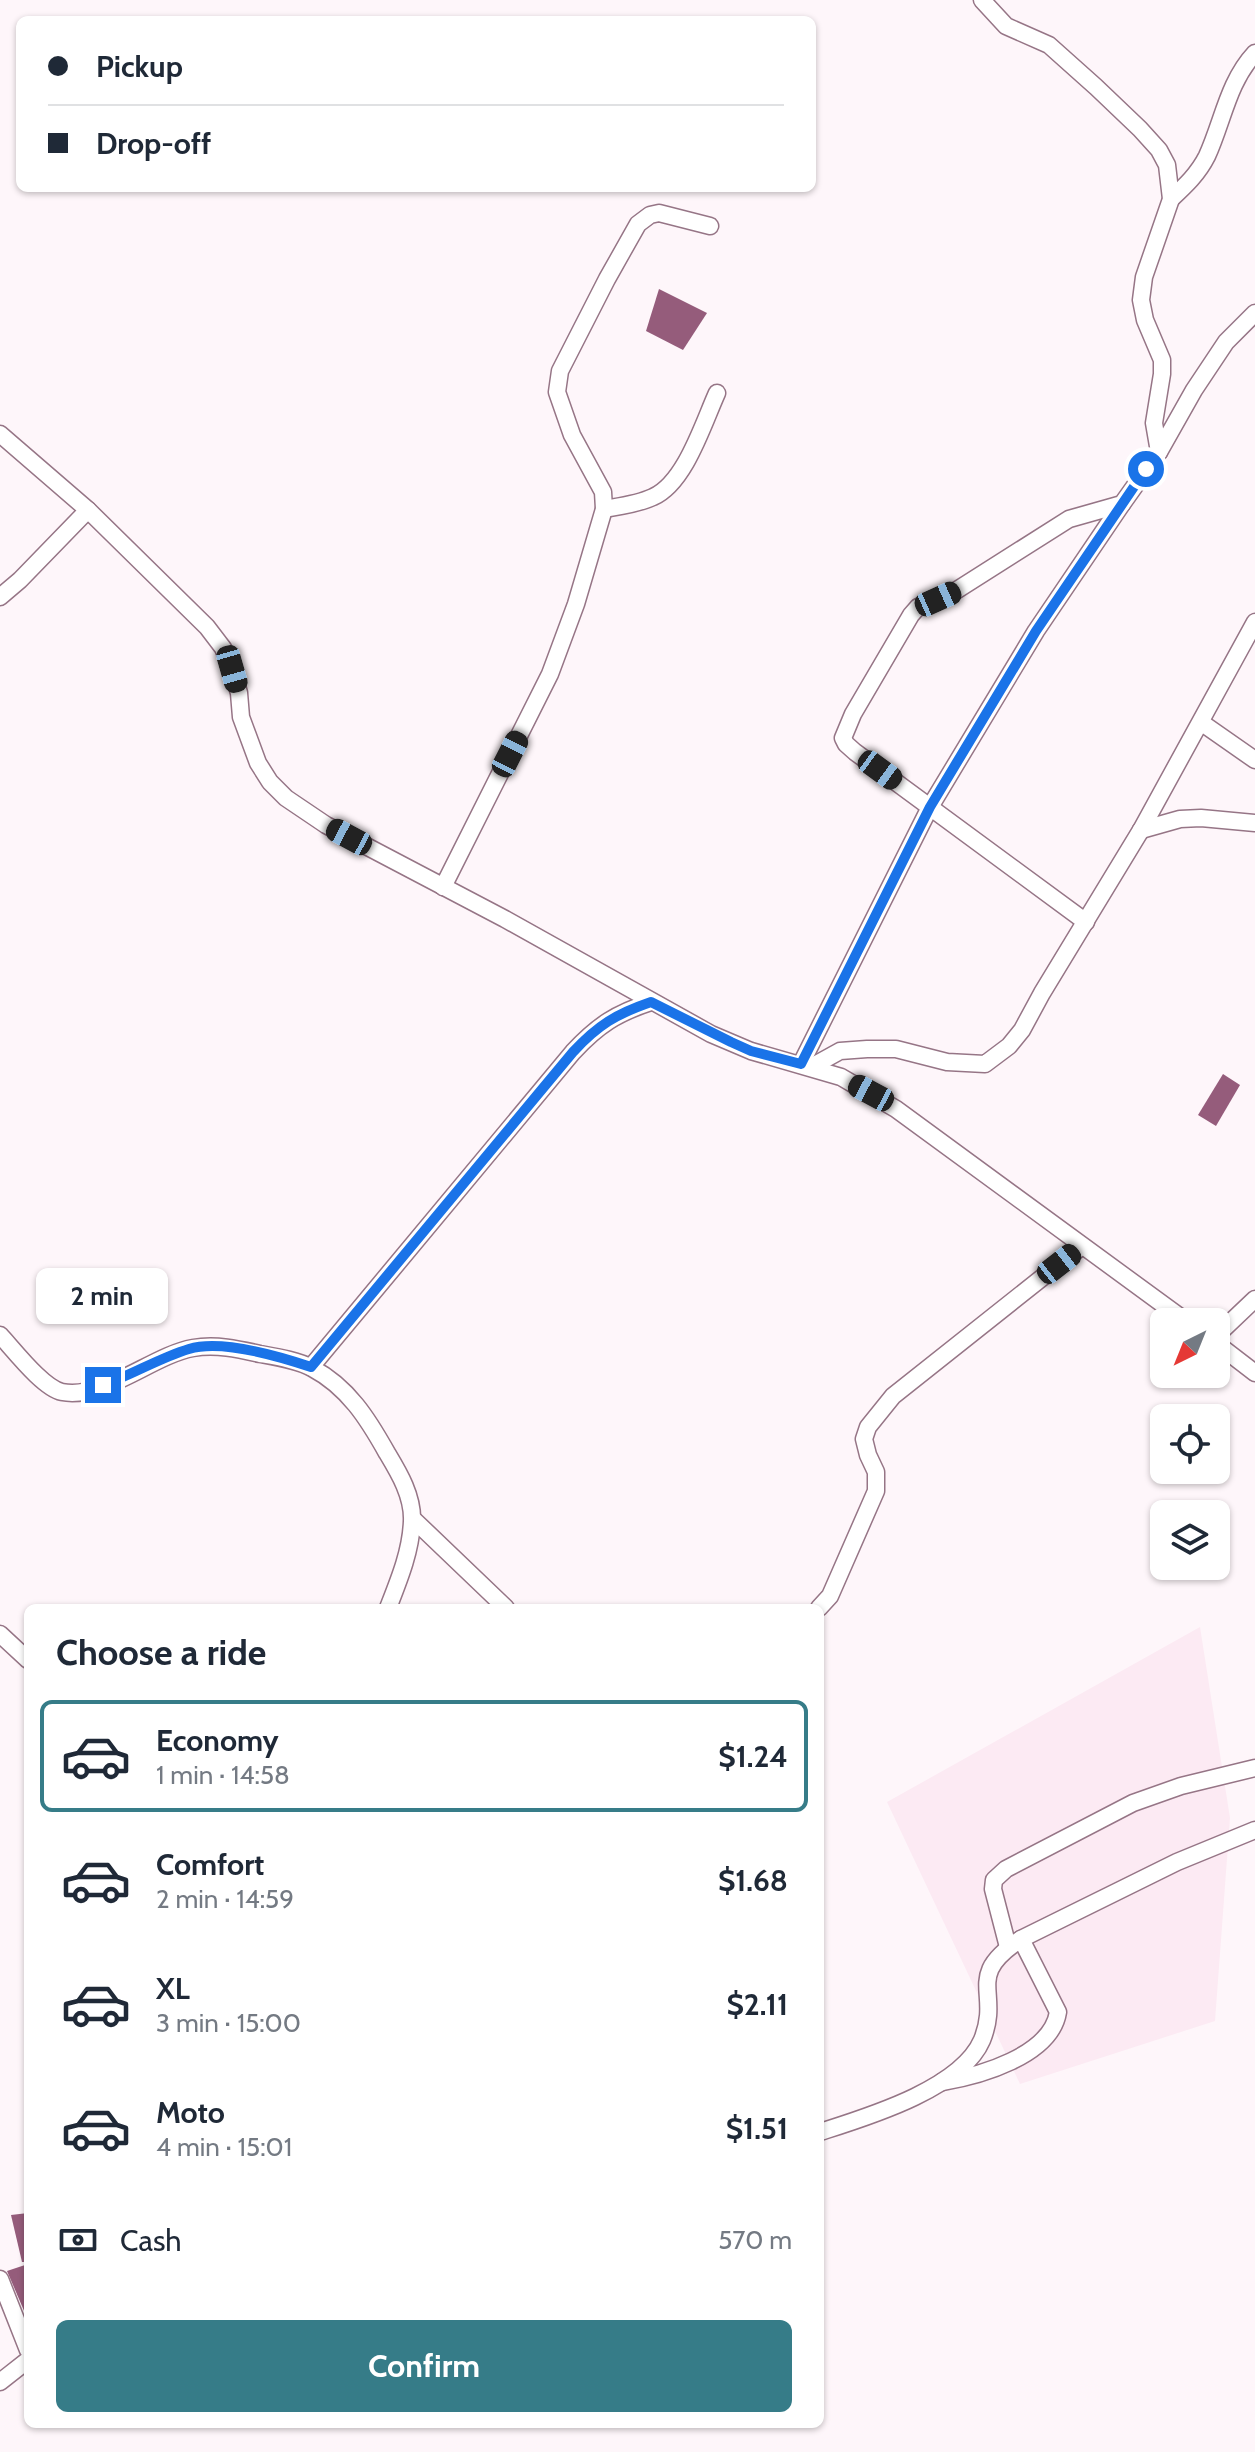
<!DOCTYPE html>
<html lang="en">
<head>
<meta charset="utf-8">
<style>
  body { margin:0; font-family:Cabin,sans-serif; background:#f6f6f7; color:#1f2937; height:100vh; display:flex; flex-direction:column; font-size:30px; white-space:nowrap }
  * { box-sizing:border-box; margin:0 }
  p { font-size:26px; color:#747a83 }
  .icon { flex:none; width:44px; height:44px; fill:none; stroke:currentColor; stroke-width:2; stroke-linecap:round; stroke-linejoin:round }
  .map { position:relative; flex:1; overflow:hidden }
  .drawer { position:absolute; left:24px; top:1604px; width:800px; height:824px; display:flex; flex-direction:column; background:#fff; border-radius:12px; box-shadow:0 2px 6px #0004 }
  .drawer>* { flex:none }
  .banner { position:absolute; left:16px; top:16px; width:800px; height:176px; border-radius:12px; box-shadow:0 2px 6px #0004; display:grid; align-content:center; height:176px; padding:0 32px; background:#fff }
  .needle { width:52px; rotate:223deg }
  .controls { position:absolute; left:1150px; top:1308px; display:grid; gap:16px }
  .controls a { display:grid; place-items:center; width:80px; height:80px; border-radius:12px; background:#fff; box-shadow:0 2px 6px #0004; font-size:40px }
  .end { position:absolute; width:36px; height:36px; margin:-18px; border:10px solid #1a73e8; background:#fff; box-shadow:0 0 0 4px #fff }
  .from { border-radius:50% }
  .bubble { position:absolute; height:56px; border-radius:12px; background:#fff; box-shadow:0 2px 6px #0004; font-size:26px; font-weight:700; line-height:56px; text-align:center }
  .car { position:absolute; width:24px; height:48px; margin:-24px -12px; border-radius:10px; box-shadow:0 0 6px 2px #0007; background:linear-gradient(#222 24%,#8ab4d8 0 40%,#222 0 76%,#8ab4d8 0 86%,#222 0) }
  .banner b { display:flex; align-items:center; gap:28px; height:76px; font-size:30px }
  .banner b+b { border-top:2px solid #e0e1e3 }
  .banner i { width:20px; height:20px; background:#1f2937 }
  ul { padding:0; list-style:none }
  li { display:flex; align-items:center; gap:24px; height:112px; margin:0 16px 12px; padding:0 16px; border:4px solid transparent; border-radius:12px }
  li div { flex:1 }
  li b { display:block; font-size:30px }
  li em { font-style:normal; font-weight:700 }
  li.current { border-color:#367c88 }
  li>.icon { width:72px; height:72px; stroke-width:1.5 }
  h2 { padding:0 32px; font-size:36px; line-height:96px }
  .pay { display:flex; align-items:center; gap:20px; height:88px; padding:0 32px; font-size:30px }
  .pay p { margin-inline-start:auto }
  .button { display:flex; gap:16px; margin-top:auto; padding:16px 32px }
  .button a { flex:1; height:92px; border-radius:12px; background:#367c88; color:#fff; font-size:32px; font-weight:700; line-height:92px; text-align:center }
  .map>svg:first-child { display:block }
  .built { fill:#fceaf3 }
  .building { fill:#955c7b }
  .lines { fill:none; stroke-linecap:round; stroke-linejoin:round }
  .minor-casing { stroke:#967586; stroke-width:19 }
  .minor { stroke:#fff; stroke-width:16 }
  .route { stroke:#1a73e8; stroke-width:10 }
</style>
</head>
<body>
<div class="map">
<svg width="1255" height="2452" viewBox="0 0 1255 2452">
  <rect width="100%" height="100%" fill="#fef6fa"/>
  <!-- built -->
  <path class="built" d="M1200,1627L1230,1818L1215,2021L1020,2084L887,1802Z"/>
  <!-- building -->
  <g class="building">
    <path d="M659,289L707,313L683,350L646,331Z"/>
    <path d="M1223,1074L1240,1085L1216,1126L1198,1115Z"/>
    <path d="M28,2213V2262H22L11,2215Z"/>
    <path d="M28,2264V2320L7,2271Z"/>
  </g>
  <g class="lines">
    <defs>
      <g id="minor">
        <path d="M982,0L1006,26L1049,45L1096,87L1140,129L1159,150L1167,165L1171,199L1144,277L1141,300L1145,320L1162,360V374L1154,423L1159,452"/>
        <path d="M1171,199C1185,186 1198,174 1207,156C1223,121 1228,82 1255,53"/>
        <path d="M0,434L88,510L207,627L223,648L232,669L239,693L241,717L258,763L270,782L286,798L326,825L505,919L711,1034L751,1051L841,1077L896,1109L1187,1322"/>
        <path d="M604,509C621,506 638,504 653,497C685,483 703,424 717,393"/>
        <path d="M0,597L20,580L88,510"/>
        <path d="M1202,723L1255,760"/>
        <path d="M1141,830L1180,819L1201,818L1255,823"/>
        <path d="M443,887L550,674L576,604L604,509L603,492L572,435L557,392L560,371L607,279L638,224L650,215L659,213L710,226"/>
        <path d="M1086,922L855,752L846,744L843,738L853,714L911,615L918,607L957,590L1069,519L1122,504L1159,452L1194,390L1226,342L1255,313"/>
        <path d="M801,1064L930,807L1036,631L1122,504"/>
        <path d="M811,1067L840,1051L867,1049H896L947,1062L985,1064L1009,1046L1022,1030L1042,993L1141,830L1255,622"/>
        <path d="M0,1335C14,1350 43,1388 62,1392C104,1400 153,1355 193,1348C216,1344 238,1349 260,1354C277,1357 297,1360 312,1368C348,1387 368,1419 387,1453C399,1473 413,1496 412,1521C411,1551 399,1580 388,1608"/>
        <path d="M1216,1336L1255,1299"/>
        <path d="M1216,1343L1255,1373"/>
        <path d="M311,1367L573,1052C598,1025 617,1013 651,1002"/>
        <path d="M413,1519L506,1608"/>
        <path d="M819,1608L830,1596L876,1491V1472L868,1455L864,1439L868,1427L893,1396L1082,1246"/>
        <path d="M0,1634L28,1660"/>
        <path d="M1008,1947L993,1889L994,1880L1006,1869L1133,1803L1181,1786L1255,1768"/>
        <path d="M942,2082C979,2076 1051,2056 1058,2012L1021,1939"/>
        <path d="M820,2132C867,2117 961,2089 982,2040C1002,1991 963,1977 1021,1939L1177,1862L1255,1830"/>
        <path d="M0,2279L28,2350"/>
        <path d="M0,2382L28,2360"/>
      </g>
    </defs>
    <!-- minor casing -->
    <use href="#minor" class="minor-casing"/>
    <!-- minor -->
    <use href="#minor" class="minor"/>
  </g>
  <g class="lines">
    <!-- route -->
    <path class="route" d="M103,1385C132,1375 159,1358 189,1349C222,1339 278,1356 311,1367L573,1052C598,1025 616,1014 651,1002L731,1042L751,1051L801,1064L930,807L1036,631L1146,469"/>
  </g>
</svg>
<div class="controls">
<a><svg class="needle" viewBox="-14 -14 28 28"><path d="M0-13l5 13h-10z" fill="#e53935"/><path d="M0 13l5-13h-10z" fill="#747a83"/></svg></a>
<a><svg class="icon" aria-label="locate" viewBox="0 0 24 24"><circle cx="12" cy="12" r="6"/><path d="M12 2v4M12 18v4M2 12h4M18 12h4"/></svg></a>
<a><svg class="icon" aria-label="layers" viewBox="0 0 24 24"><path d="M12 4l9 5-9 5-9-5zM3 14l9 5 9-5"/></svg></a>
</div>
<i class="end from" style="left:1146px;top:469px"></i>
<i class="end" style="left:103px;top:1385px"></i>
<div class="bubble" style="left:36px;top:1268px;width:132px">2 min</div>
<i class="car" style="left:938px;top:599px;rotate:66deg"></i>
<i class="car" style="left:232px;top:669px;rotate:164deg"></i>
<i class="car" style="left:510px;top:754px;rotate:27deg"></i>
<i class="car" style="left:880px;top:770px;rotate:126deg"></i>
<i class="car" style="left:349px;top:837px;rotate:298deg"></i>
<i class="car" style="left:871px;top:1093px;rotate:298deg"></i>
<i class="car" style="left:1059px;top:1264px;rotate:52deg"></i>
<div class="banner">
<b><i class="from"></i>Pickup</b>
<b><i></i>Drop-off</b>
</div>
<section class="drawer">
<h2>Choose a ride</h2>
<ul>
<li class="current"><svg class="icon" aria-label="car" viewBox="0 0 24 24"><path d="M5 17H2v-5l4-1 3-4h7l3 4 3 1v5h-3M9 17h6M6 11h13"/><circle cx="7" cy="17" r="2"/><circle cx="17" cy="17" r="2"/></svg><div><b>Economy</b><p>1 min · 14:58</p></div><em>$1.24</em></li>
<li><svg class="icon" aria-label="car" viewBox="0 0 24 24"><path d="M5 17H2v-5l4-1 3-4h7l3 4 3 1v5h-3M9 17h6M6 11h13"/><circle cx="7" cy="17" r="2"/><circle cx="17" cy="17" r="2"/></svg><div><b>Comfort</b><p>2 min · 14:59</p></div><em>$1.68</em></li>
<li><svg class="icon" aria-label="car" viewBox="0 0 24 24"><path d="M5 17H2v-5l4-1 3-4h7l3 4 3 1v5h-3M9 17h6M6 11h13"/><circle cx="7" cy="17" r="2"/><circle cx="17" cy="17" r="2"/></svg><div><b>XL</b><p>3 min · 15:00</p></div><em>$2.11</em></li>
<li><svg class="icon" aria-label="car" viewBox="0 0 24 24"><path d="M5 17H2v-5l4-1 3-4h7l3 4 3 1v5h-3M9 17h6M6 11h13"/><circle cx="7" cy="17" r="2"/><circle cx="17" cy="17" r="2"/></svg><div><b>Moto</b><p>4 min · 15:01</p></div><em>$1.51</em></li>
</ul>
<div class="pay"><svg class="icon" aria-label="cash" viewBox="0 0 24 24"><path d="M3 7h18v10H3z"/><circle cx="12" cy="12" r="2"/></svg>Cash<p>570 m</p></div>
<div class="button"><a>Confirm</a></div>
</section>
</div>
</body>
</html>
